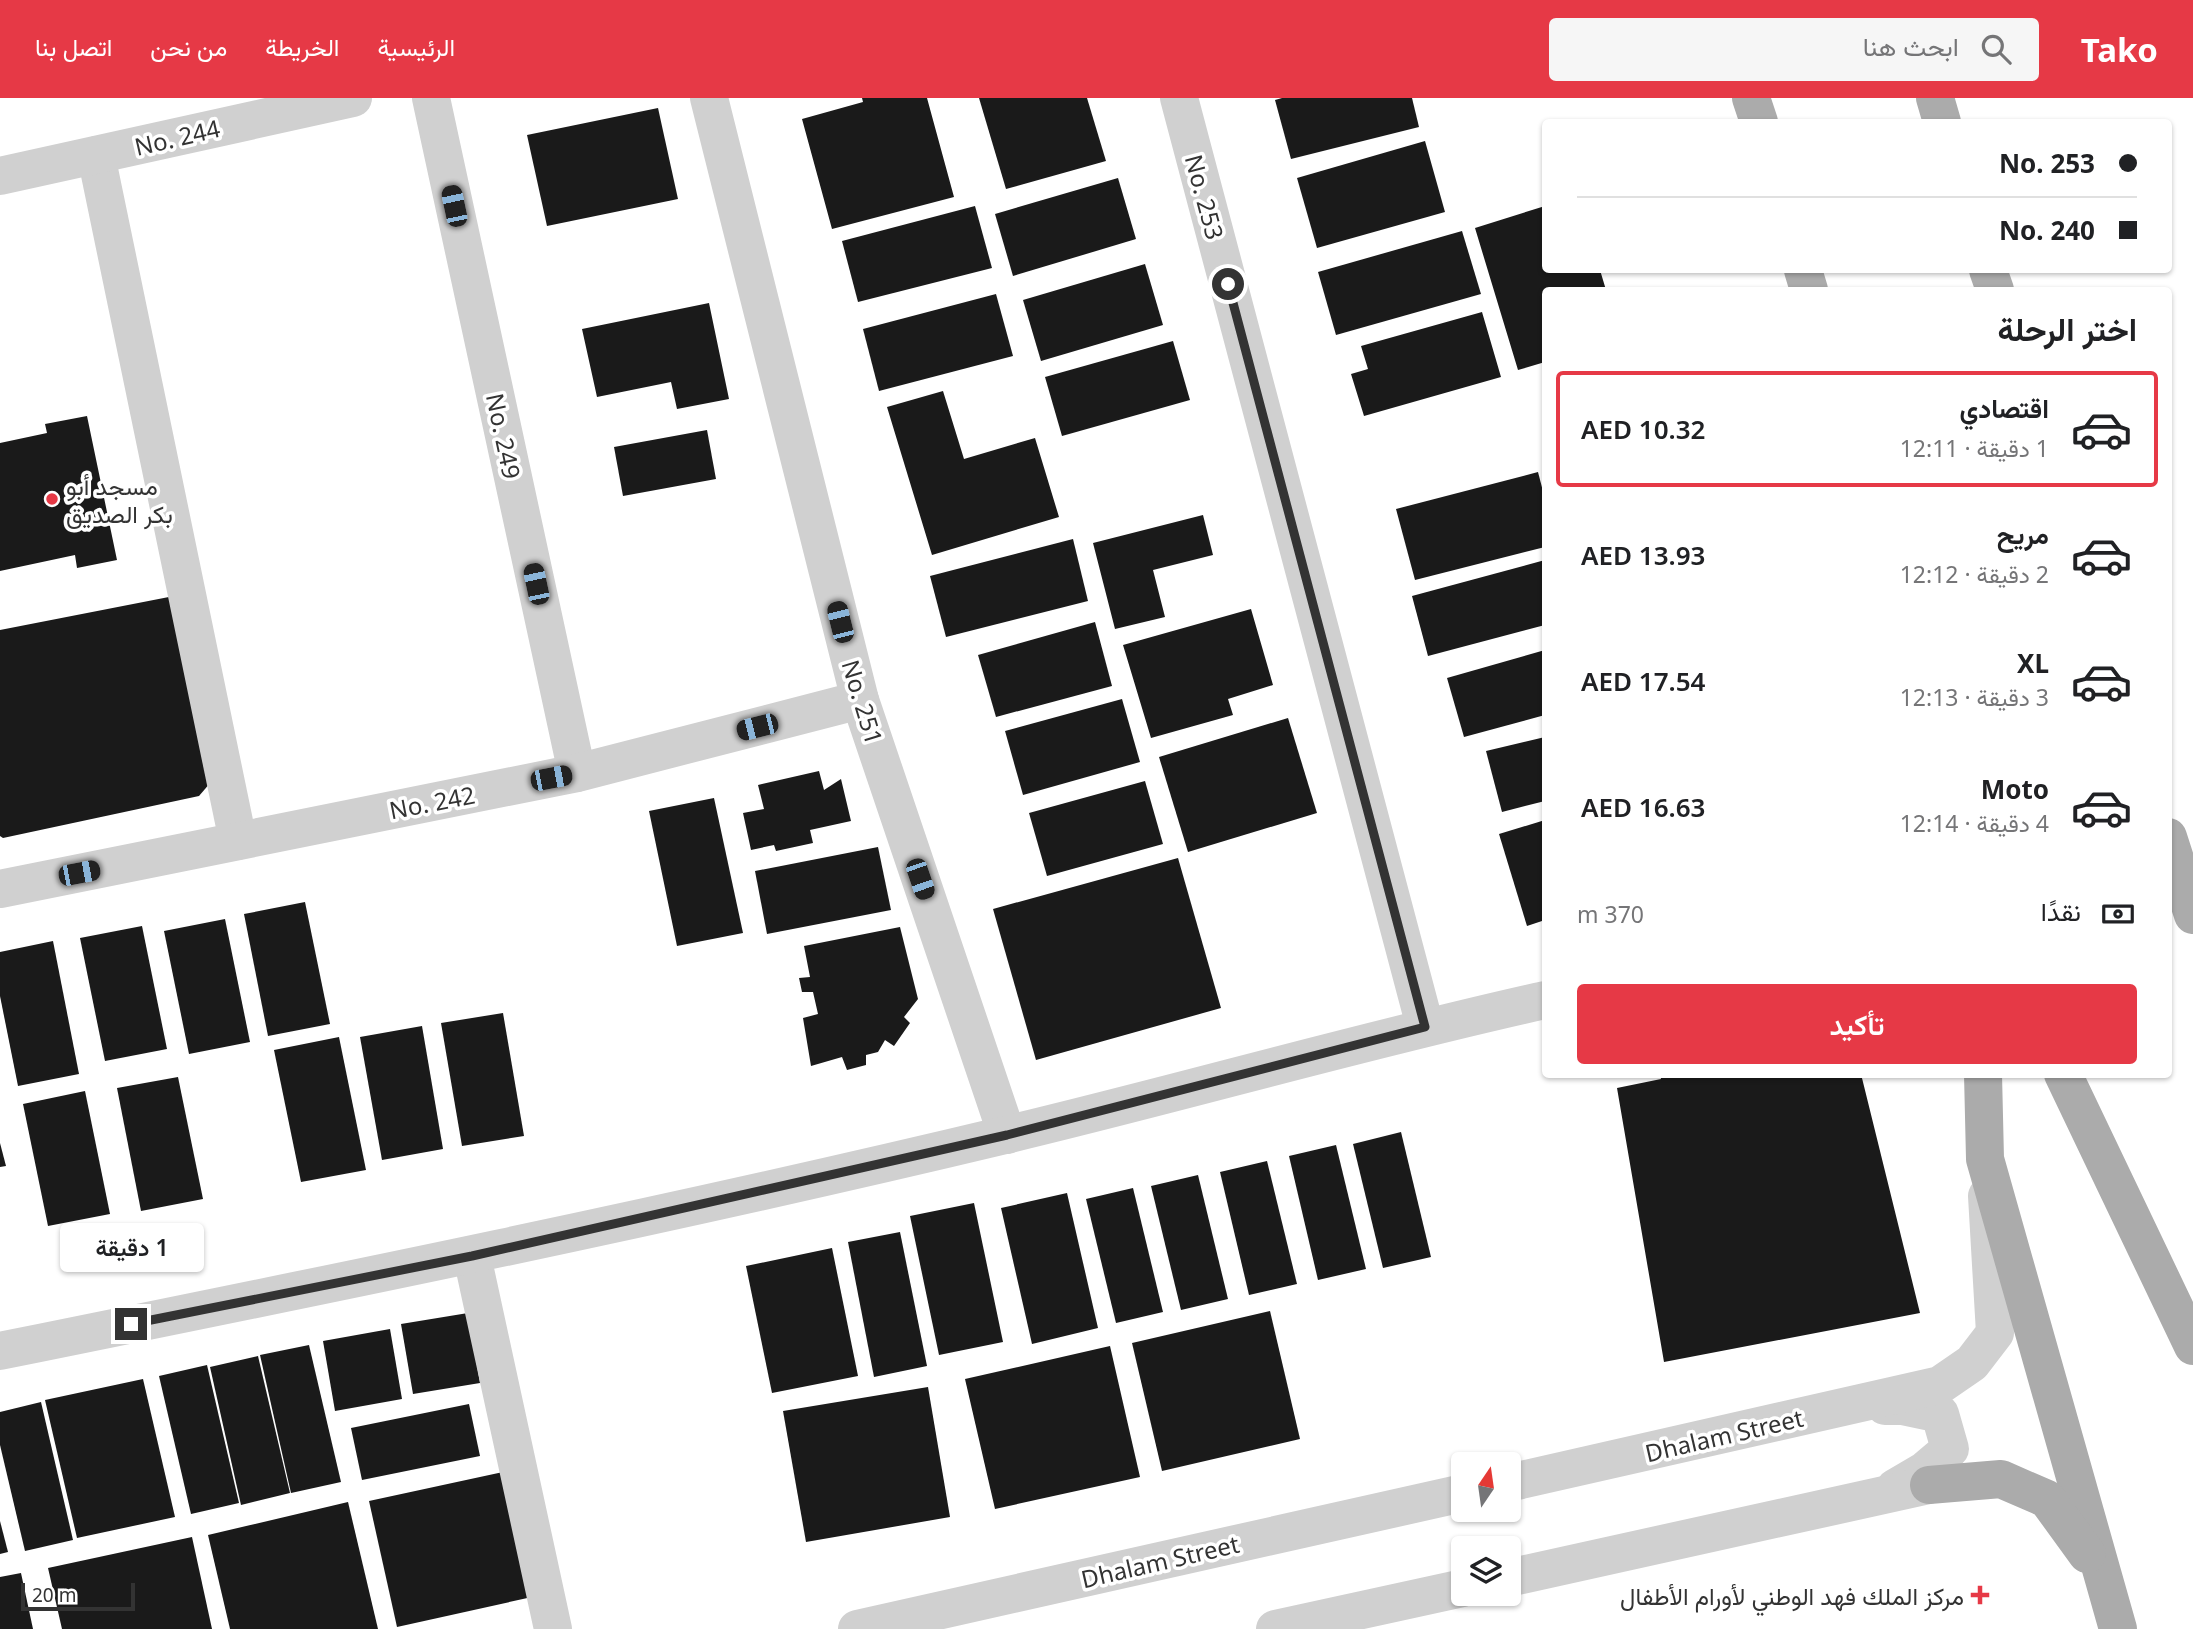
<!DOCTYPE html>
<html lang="ar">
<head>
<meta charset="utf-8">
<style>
  body { margin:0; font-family:"Noto Sans",Vazirmatn,sans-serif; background:#f6f6f6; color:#202124; direction:rtl; height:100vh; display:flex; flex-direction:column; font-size:26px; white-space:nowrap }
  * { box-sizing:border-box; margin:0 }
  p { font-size:23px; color:#757577 }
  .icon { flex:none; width:38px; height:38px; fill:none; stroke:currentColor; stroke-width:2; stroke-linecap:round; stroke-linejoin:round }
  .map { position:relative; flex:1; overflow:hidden; direction:ltr }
  .sheet { position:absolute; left:1542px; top:189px; width:630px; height:791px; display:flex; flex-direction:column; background:#fff; border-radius:7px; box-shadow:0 2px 5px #0004; direction:rtl }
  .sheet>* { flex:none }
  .hud { position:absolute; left:1542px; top:21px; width:630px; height:154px; border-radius:7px; box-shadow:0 2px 5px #0004; direction:rtl; display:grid; align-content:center; height:154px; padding:0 35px; background:#fff }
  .needle { width:46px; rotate:13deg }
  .buttons { position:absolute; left:1451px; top:1354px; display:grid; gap:14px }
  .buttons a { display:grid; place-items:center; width:70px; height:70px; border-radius:7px; background:#fff; box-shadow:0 2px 5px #0004; font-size:35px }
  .scale { position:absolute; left:21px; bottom:18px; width:114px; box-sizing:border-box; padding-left:7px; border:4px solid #333; border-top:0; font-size:19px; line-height:24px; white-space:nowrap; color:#333; -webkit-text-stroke:5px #fff; paint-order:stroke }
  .end { position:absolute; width:32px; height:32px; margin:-16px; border:9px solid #333; background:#fff; box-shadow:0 0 0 4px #fff }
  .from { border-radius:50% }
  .bubble { position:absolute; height:49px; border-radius:7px; background:#fff; box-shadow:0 2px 5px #0004; font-size:23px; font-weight:600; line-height:49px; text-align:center; direction:rtl }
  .car { position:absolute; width:21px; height:42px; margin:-21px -10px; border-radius:9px; box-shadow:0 0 5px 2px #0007; background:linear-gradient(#222 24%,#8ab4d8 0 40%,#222 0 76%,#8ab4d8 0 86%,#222 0) }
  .hud b { display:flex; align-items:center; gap:24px; height:66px; font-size:26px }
  .hud b+b { border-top:2px solid #e0e0e0 }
  .hud i { width:18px; height:18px; background:#202124 }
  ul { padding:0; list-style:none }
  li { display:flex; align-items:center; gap:21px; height:116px; margin:0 14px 10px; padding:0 21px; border:4px solid transparent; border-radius:7px }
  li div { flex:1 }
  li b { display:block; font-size:26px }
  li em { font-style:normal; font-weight:600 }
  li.on { border-color:#e63946 }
  li>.icon { width:63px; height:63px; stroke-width:1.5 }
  h2 { padding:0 35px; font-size:32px; line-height:84px }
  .pay { display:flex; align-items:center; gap:18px; height:77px; padding:0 35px; font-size:26px }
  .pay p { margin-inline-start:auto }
  .primary-button { display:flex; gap:14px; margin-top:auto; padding:14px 35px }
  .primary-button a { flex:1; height:80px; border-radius:7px; background:#e63946; color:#fff; font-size:28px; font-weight:600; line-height:80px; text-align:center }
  header { display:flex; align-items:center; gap:42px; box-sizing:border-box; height:98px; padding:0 35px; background:#e63946; color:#fff }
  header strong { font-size:33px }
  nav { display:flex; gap:38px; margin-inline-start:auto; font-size:24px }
  .search { width:490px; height:63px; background:#f6f6f6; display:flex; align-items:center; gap:18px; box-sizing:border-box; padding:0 24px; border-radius:7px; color:#757577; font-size:26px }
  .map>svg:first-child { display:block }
  .building { fill:#1a1a1a }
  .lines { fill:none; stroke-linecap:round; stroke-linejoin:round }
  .minor { stroke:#d0d0d0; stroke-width:38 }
  .major { stroke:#ababab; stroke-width:38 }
  .route { stroke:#333; stroke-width:9 }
  .poi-dot { fill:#e63946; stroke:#fff; stroke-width:2.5 }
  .labels { text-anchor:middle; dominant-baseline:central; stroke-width:7; stroke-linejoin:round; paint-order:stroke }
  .street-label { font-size:24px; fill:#333; stroke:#fff }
  .poi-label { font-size:24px; fill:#333; stroke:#fff; text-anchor:start }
</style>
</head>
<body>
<header>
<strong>Tako</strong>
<div class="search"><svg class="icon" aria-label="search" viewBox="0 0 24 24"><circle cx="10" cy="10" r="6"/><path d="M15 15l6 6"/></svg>ابحث هنا</div>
<nav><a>الرئيسية</a><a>الخريطة</a><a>من نحن</a><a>اتصل بنا</a></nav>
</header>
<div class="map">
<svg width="2193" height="1531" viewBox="0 0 2193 1531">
  <rect width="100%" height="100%" fill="#fff"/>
  <!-- building -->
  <g class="building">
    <path d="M862,0H927L954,99L832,131L802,21L863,4Z"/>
    <path d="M979,0H1087L1106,63L1006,91Z"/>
    <path d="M1282,0H1412L1419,29L1291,61L1275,2Z"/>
    <path d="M658,10L678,101L547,128L527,37Z"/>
    <path d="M1425,43L1445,114L1317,150L1297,80Z"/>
    <path d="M1118,80L1136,141L1013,178L995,116Z"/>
    <path d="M975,108L992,170L858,204L842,143Z"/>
    <path d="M1545,108V172H1600L1606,192H1545V264L1518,272L1475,130Z"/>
    <path d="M1462,133L1481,196L1336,237L1318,174Z"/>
    <path d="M1145,166L1163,227L1041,263L1023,202Z"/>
    <path d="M996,196L1013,258L879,293L863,231Z"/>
    <path d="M709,205L729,301L677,311L671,284L597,299L582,231Z"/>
    <path d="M1482,214L1501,279L1364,318L1351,276L1368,271L1361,248Z"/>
    <path d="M1173,243L1190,302L1062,338L1045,279Z"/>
    <path d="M943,293L964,361L1035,340L1059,419L932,457L887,309Z"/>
    <path d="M87,318L117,462L77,470L75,457L0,473V345L47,335L45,326Z"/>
    <path d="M707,332L716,381L623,398L614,349Z"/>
    <path d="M1538,374L1545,401V449L1415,482L1396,411Z"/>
    <path d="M1203,417L1213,457L1153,472L1165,519L1115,531L1093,445Z"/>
    <path d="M1073,441L1088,503L946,539L930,478Z"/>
    <path d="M1545,462V527L1428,558L1412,498Z"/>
    <path d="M174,498L211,684L199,698L3,740L0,738V532Z"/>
    <path d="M1251,511L1273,587L1228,601L1233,617L1151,640L1123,547Z"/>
    <path d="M1095,524L1112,588L996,619L978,557Z"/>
    <path d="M1545,552V617L1464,639L1447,580Z"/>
    <path d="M1122,601L1140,664L1023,697L1005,633Z"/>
    <path d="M1288,620L1317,715L1188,754L1159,659Z"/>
    <path d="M1545,639V703L1502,714L1486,653Z"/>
    <path d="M819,673L824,692L841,681L851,723L810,732L813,745L776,753L774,747L751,752L743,715L764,711L758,687Z"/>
    <path d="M1145,683L1163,746L1047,778L1029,715Z"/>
    <path d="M714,700L743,835L677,848L649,713Z"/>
    <path d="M1545,722V822L1527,828L1499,736Z"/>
    <path d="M878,749L891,812L767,836L755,773Z"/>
    <path d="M1178,760L1221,910L1036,962L993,811Z"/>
    <path d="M305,804L330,926L268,938L244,816Z"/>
    <path d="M225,821L250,944L189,956L164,833Z"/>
    <path d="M142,828L167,951L105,963L80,840Z"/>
    <path d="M900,829L918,901L904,919L910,925L894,948L885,942L878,954L866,957V967L847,972L842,959L811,968L803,920L818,916L813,894H802L799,880L810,879L804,848Z"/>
    <path d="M53,843L79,976L18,988L0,898V854Z"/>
    <path d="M503,915L524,1038L462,1048L441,925Z"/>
    <path d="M422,928L443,1051L382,1062L360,939Z"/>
    <path d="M339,939L366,1072L301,1084L274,952Z"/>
    <path d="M1660,976H1861L1920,1215L1664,1264L1617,990L1661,981Z"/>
    <path d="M178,979L203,1101L141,1113L117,990Z"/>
    <path d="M85,993L110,1116L48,1128L23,1006Z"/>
    <path d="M1401,1034L1431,1159L1383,1170L1353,1046Z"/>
    <path d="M0,1045L6,1068L0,1069Z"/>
    <path d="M1336,1047L1366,1171L1318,1182L1289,1058Z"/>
    <path d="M1267,1063L1297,1186L1249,1197L1220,1074Z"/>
    <path d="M1198,1077L1228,1201L1181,1212L1151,1088Z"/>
    <path d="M1133,1090L1163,1214L1116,1225L1086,1101Z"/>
    <path d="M1067,1095L1098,1230L1032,1246L1001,1110Z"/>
    <path d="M974,1105L1003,1244L939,1257L910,1118Z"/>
    <path d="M900,1134L927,1268L874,1279L848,1144Z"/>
    <path d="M832,1150L858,1278L772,1295L746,1168Z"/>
    <path d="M1270,1213L1300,1341L1162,1373L1132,1245Z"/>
    <path d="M468,1215L480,1285L413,1296L401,1226Z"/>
    <path d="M390,1231L402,1301L335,1313L323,1243Z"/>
    <path d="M309,1247L341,1384L291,1395L260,1257Z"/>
    <path d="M1110,1248L1140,1379L995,1411L965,1281Z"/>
    <path d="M258,1258L290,1395L241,1407L210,1269Z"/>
    <path d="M207,1267L239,1405L191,1416L159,1278Z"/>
    <path d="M143,1281L175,1419L77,1440L45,1302Z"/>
    <path d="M928,1289L950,1419L806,1444L783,1313Z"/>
    <path d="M41,1304L73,1442L25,1453L0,1347V1314Z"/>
    <path d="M469,1306L480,1358L362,1382L351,1330Z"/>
    <path d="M512,1372L541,1497L397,1529L369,1403Z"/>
    <path d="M348,1404L378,1531H230L208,1437Z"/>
    <path d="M0,1423L8,1454L0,1456Z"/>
    <path d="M192,1439L212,1531H62L48,1470Z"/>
    <path d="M21,1475L33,1531H0V1479Z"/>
  </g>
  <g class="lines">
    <!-- minor -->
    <g class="minor">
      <path d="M431,0L577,675"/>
      <path d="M709,0L860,602L1007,1037"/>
      <path d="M1179,0L1425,928"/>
      <path d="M96,57L238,743"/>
      <path d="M0,78L353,0"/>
      <path d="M0,791L577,675L860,602"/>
      <path d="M472,1158L553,1531"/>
      <path d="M0,1253C336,1185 671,1117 1005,1037C1185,994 1364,942 1545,902"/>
      <path d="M1885,1308H1902L1940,1316L1950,1351L1924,1373L1895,1390"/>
      <path d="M1508,1385L1940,1287L1972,1265L1995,1235L1987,1098"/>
      <path d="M1508,1480L1929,1387"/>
      <path d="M857,1531L1463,1395"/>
      <path d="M1275,1531L1463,1490"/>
    </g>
    <!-- major -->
    <g class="major">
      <path d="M1751,0L1759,24"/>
      <path d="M1935,0L1942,24"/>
      <path d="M1803,172L1809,192"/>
      <path d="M1988,172L1995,192"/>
      <path d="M2168,739L2193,817"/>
      <path d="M1983,976L1985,1061L2118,1531"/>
      <path d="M2063,976L2193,1248"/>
      <path d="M1929,1387L2001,1381L2047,1401L2087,1456"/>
    </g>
  </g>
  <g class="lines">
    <!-- route -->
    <path class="route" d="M131,1226L472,1158L1007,1037L1425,929L1228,186"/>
  </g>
  <!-- markers -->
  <g class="poi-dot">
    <circle cx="52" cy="401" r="7"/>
    <path d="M1976.5 1486.5h7v7h7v7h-7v7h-7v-7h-7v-7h7z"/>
  </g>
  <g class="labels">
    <!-- street labels -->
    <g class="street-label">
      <text transform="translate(177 39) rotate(-13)">No. 244</text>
      <text transform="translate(1205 99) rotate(75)">No. 253</text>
      <text transform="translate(504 338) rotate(78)">No. 249</text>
      <text transform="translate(863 604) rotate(73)">No. 251</text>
      <text transform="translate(432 704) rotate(-11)">No. 242</text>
      <text transform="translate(1724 1337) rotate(-13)">Dhalam Street</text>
      <text transform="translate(1160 1463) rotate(-13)">Dhalam Street</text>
    </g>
    <!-- poi labels -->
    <g class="poi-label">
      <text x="66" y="387">مسجد أبو<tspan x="66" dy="28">بكر الصديق</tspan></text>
      <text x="1964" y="1497" text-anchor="end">مركز الملك فهد الوطني لأورام الأطفال</text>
    </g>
  </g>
</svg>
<div class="buttons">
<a><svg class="needle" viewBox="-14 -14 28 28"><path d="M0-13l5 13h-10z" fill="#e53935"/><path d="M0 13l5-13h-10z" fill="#757577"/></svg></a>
<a><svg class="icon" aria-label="layers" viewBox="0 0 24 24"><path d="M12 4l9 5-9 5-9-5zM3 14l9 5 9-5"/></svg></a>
</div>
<div class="scale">20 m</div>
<i class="end from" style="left:1228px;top:186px"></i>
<i class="end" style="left:131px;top:1226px"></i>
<div class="bubble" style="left:60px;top:1125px;width:144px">1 دقيقة</div>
<i class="car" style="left:454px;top:108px;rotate:348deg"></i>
<i class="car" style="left:536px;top:486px;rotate:348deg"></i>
<i class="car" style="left:840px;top:524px;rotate:346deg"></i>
<i class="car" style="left:757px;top:629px;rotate:256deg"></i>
<i class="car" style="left:551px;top:680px;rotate:79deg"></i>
<i class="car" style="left:79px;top:775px;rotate:79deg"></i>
<i class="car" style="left:920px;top:781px;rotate:161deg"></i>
<div class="hud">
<b><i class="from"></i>No. 253</b>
<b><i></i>No. 240</b>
</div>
<section class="sheet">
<h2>اختر الرحلة</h2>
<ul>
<li class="on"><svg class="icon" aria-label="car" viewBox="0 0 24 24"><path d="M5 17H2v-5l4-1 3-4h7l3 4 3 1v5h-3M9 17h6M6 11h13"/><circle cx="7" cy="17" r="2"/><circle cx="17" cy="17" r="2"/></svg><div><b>اقتصادي</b><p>1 دقيقة · 12:11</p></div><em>AED 10.32</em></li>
<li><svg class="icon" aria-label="car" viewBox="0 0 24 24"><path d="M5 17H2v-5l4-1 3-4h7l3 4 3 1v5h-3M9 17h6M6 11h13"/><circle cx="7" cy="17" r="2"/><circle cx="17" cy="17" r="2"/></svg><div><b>مريح</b><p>2 دقيقة · 12:12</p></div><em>AED 13.93</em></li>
<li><svg class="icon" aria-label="car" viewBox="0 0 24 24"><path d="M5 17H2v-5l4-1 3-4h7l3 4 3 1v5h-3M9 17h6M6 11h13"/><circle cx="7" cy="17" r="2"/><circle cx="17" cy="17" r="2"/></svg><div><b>XL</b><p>3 دقيقة · 12:13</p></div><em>AED 17.54</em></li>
<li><svg class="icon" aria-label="car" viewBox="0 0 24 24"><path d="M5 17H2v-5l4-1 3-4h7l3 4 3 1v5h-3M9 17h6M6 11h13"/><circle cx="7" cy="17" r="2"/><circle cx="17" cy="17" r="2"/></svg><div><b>Moto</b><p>4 دقيقة · 12:14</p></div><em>AED 16.63</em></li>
</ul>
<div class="pay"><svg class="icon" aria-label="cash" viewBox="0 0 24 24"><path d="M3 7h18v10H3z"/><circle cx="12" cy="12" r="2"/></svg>نقدًا<p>370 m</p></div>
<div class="primary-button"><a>تأكيد</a></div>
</section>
</div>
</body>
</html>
